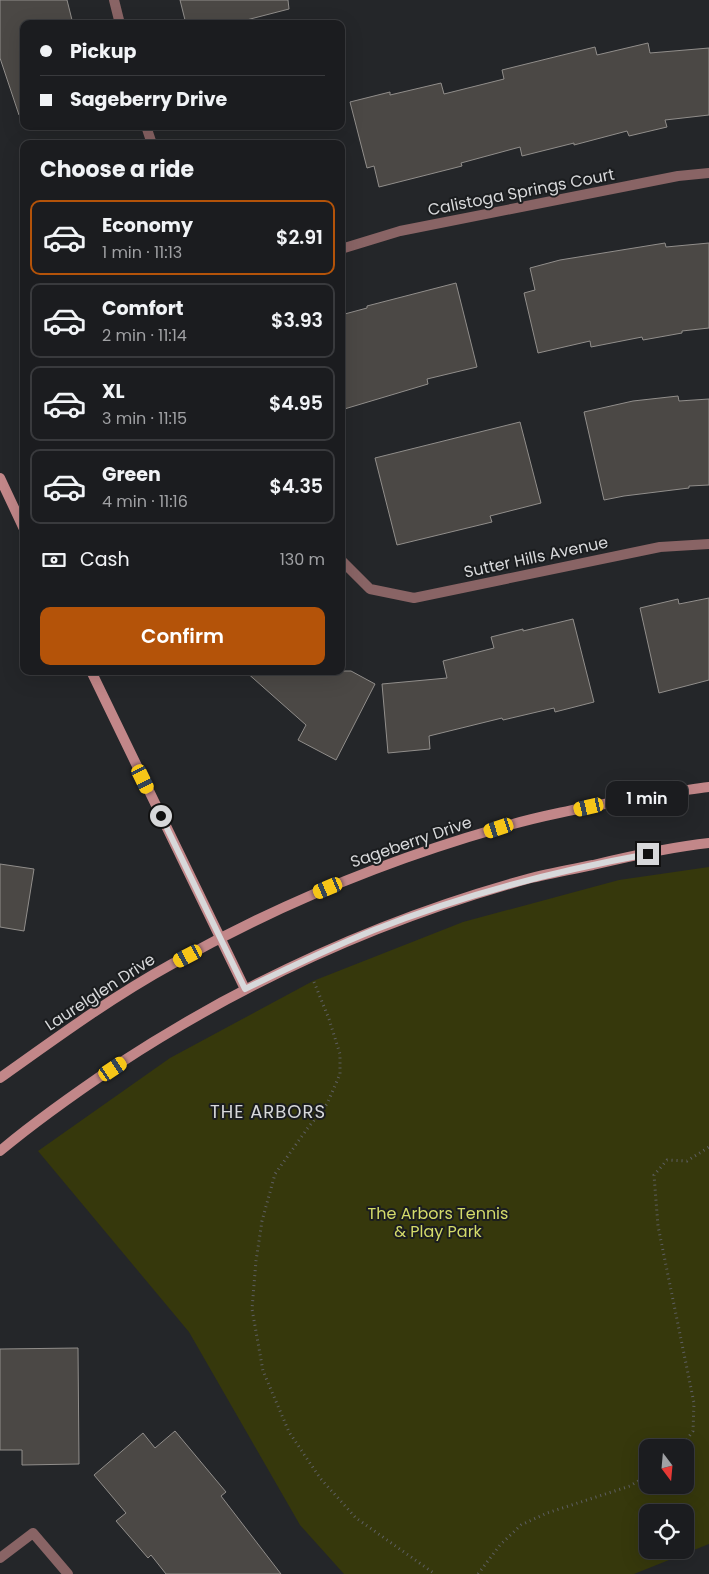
<!DOCTYPE html>
<html lang="en">
<head>
<meta charset="utf-8">
<style>
  body { margin:0; font-family:Poppins,sans-serif; background:#28292c; color:#f1f3f6; height:100vh; display:flex; flex-direction:column; font-size:19px; white-space:nowrap }
  * { box-sizing:border-box; margin:0 }
  p { font-size:16px; color:#a0a1a4 }
  .icon { flex:none; width:28px; height:28px; fill:none; stroke:currentColor; stroke-width:2; stroke-linecap:round; stroke-linejoin:round }
  .map { position:relative; flex:1; overflow:hidden }
  .details { position:absolute; left:20px; top:140px; width:325px; height:535px; display:flex; flex-direction:column; background:#1b1c1f; border-radius:10px; box-shadow:0 5px 20px #0002,0 0 0 1px #393a3d }
  .details>* { flex:none }
  .guide { position:absolute; left:20px; top:20px; width:325px; height:110px; border-radius:10px; box-shadow:0 5px 20px #0002,0 0 0 1px #393a3d; display:grid; align-content:center; height:110px; padding:0 20px; background:#1b1c1f }
  .needle { width:32px; rotate:164deg }
  .buttons { position:absolute; left:639px; top:1439px; display:grid; gap:10px }
  .buttons a { display:grid; place-items:center; width:55px; height:55px; border-radius:10px; background:#1b1c1f; box-shadow:0 5px 20px #0002,0 0 0 1px #393a3d; font-size:25px }
  .end { position:absolute; width:22px; height:22px; margin:-11px; border:6px solid #d7d8da; background:#111; box-shadow:0 0 0 2px #111 }
  .from { border-radius:50% }
  .bubble { position:absolute; height:35px; border-radius:10px; background:#1b1c1f; box-shadow:0 5px 20px #0002,0 0 0 1px #393a3d; font-size:16px; font-weight:600; line-height:35px; text-align:center }
  .car { position:absolute; width:15px; height:30px; margin:-15px -8px; border-radius:6px; box-shadow:0 0 4px 1px #0007; background:linear-gradient(#f5c518 24%,#345 0 40%,#f5c518 0 76%,#345 0 86%,#f5c518 0) }
  .guide b { display:flex; align-items:center; gap:18px; height:48px; font-size:19px }
  .guide b+b { border-top:1px solid #393a3d }
  .guide i { width:12px; height:12px; background:#f1f3f6 }
  ul { padding:0; list-style:none }
  li { display:flex; align-items:center; gap:15px; height:75px; margin:0 10px 8px; padding:0 10px; border:2px solid #393a3d; border-radius:10px }
  li div { flex:1 }
  li b { display:block; font-size:19px }
  li em { font-style:normal; font-weight:600 }
  li.on { border-color:#b45309 }
  li>.icon { width:45px; height:45px; stroke-width:1.5 }
  h2 { padding:0 20px; font-size:22px; line-height:60px }
  .pay { display:flex; align-items:center; gap:12px; height:55px; padding:0 20px; font-size:19px }
  .pay p { margin-inline-start:auto }
  .action { display:flex; gap:10px; margin-top:auto; padding:10px 20px }
  .action a { flex:1; height:58px; border-radius:10px; background:#b45309; color:#fff; font-size:20px; font-weight:600; line-height:58px; text-align:center }
  .map>svg:first-child { display:block }
  .green { fill:#36380c; fill-rule:evenodd }
  .building { fill:#4b4845; stroke:#918e8b }
  .lines { fill:none; stroke-linecap:round; stroke-linejoin:round }
  .path { stroke:#5e5f62; stroke-width:3; stroke-dasharray:1 4; stroke-linecap:butt }
  .street { stroke:#896465; stroke-width:10 }
  .secondary { stroke:#c28789; stroke-width:10 }
  .route { stroke:#d7d8da; stroke-width:6 }
  .labels { text-anchor:middle; dominant-baseline:central; stroke-width:4; stroke-linejoin:round; paint-order:stroke }
  .street-label { font-size:16px; fill:#d7d8da; stroke:#1b1d1f }
  .park-label { font-size:16px; fill:#d4db6a; stroke:#1b1d1f }
  .neighbourhood-label { font-size:18px; letter-spacing:1px; fill:#d7d8da; stroke:#1b1d1f }
</style>
</head>
<body>
<div class="map">
<svg width="709" height="1574" viewBox="0 0 709 1574">
  <rect width="100%" height="100%" fill="#242629"/>
  <!-- green -->
  <path class="green" d="M709,867V1544L634,1574H344L300,1525L189,1332L38,1151L170,1058L313,981L463,922L619,880ZM648,1448H685V1485H648ZM648,1512H685V1550H648Z"/>
  <!-- building -->
  <g class="building">
    <path d="M0,0H67L73,24H24V114L19,115L0,58Z"/>
    <path d="M180,0H288L289,9L231,24H186Z"/>
    <path d="M648,43L650,53L709,48V115L665,120L667,127L629,136L627,131L574,145V143L522,156L520,147L461,163L462,166L379,187L374,166L367,168L350,102L390,92V95L441,83L444,94L504,79L502,70L595,47L597,55Z"/>
    <path d="M665,243L666,247L709,243V328L682,331V333L643,340L642,337L591,347L590,341L538,353L524,293L535,290L530,268L560,260Z"/>
    <path d="M456,283L477,367L427,379L428,384L341,410V315L367,308V306Z"/>
    <path d="M678,396L679,401L709,399V485L689,486V488L624,496L604,500L584,412L633,401Z"/>
    <path d="M520,422L541,503L490,516L492,522L397,545L375,458Z"/>
    <path d="M709,598V680L659,693L640,608L678,599L679,604Z"/>
    <path d="M573,619L594,702L555,712L554,708L503,720L502,718L429,736L430,749L388,753L382,684L447,678L443,661L494,648L491,637L523,629V631Z"/>
    <path d="M245,671H351L375,684L336,760L298,740L306,725Z"/>
    <path d="M0,864L34,869L24,931L0,927Z"/>
    <path d="M78,1348L79,1464L22,1465V1450H0V1349Z"/>
    <path d="M175,1431L226,1492L221,1496L281,1574H166L151,1555L148,1558L116,1521L126,1513L94,1475L143,1433L155,1448Z"/>
  </g>
  <g class="lines">
    <!-- path -->
    <g class="path">
      <path d="M314,982L329,1019L340,1054V1074L327,1104L307,1129L275,1174L262,1221L256,1261L252,1309L263,1371L289,1432L320,1478L356,1518L435,1574"/>
      <path d="M681,1448L693,1431L694,1403L658,1226L654,1175L667,1160L687,1161L709,1147"/>
      <path d="M478,1574L500,1545L521,1525L547,1513L630,1486L648,1475"/>
    </g>
    <!-- street -->
    <g class="street">
      <path d="M114,0L120,24"/>
      <path d="M146,126L152,144"/>
      <path d="M341,249L400,231L678,176L709,173"/>
      <path d="M341,560L370,589L414,598L660,547L709,544"/>
      <path d="M0,1558L33,1533L68,1574"/>
    </g>
    <!-- secondary -->
    <g class="secondary">
      <path d="M0,478L24,529"/>
      <path d="M91,671L245,989"/>
      <path d="M0,1078C56,1038 112,997 172,964C274,907 387,860 499,828C542,815 588,807 632,799C658,795 683,790 709,787"/>
      <path d="M0,1151C37,1120 77,1092 117,1065C245,981 384,918 531,878C552,873 573,869 593,865C631,856 670,847 709,843"/>
    </g>
  </g>
  <g class="lines">
    <!-- route -->
    <path class="route" d="M161,816L245,989C288,968 330,948 374,930C462,895 555,871 648,854"/>
  </g>
  <g class="labels">
    <!-- street labels -->
    <g class="street-label">
      <text transform="translate(521 192) rotate(-11)">Calistoga Springs Court</text>
      <text transform="translate(536 557) rotate(-12)">Sutter Hills Avenue</text>
      <text transform="translate(411 842) rotate(-19)">Sageberry Drive</text>
      <text transform="translate(100 992) rotate(-33)">Laurelglen Drive</text>
    </g>
    <!-- park labels -->
    <g class="park-label">
      <text x="438" y="1213">The Arbors Tennis<tspan x="438" dy="18">&amp; Play Park</tspan></text>
    </g>
    <!-- neighbourhood labels -->
    <g class="neighbourhood-label">
      <text x="268" y="1111">THE ARBORS</text>
    </g>
  </g>
</svg>
<div class="buttons">
<a><svg class="needle" viewBox="-14 -14 28 28"><path d="M0-13l5 13h-10z" fill="#e53935"/><path d="M0 13l5-13h-10z" fill="#a0a1a4"/></svg></a>
<a><svg class="icon" aria-label="locate" viewBox="0 0 24 24"><circle cx="12" cy="12" r="6"/><path d="M12 2v4M12 18v4M2 12h4M18 12h4"/></svg></a>
</div>
<i class="end from" style="left:161px;top:816px"></i>
<i class="end" style="left:648px;top:854px"></i>
<div class="bubble" style="left:606px;top:781px;width:82px">1 min</div>
<i class="car" style="left:143px;top:779px;rotate:154deg"></i>
<i class="car" style="left:589px;top:807px;rotate:257deg"></i>
<i class="car" style="left:499px;top:828px;rotate:252deg"></i>
<i class="car" style="left:328px;top:888px;rotate:247deg"></i>
<i class="car" style="left:188px;top:956px;rotate:242deg"></i>
<i class="car" style="left:113px;top:1069px;rotate:56deg"></i>
<div class="guide">
<b><i class="from"></i>Pickup</b>
<b><i></i>Sageberry Drive</b>
</div>
<section class="details">
<h2>Choose a ride</h2>
<ul>
<li class="on"><svg class="icon" aria-label="car" viewBox="0 0 24 24"><path d="M5 17H2v-5l4-1 3-4h7l3 4 3 1v5h-3M9 17h6M6 11h13"/><circle cx="7" cy="17" r="2"/><circle cx="17" cy="17" r="2"/></svg><div><b>Economy</b><p>1 min · 11:13</p></div><em>$2.91</em></li>
<li><svg class="icon" aria-label="car" viewBox="0 0 24 24"><path d="M5 17H2v-5l4-1 3-4h7l3 4 3 1v5h-3M9 17h6M6 11h13"/><circle cx="7" cy="17" r="2"/><circle cx="17" cy="17" r="2"/></svg><div><b>Comfort</b><p>2 min · 11:14</p></div><em>$3.93</em></li>
<li><svg class="icon" aria-label="car" viewBox="0 0 24 24"><path d="M5 17H2v-5l4-1 3-4h7l3 4 3 1v5h-3M9 17h6M6 11h13"/><circle cx="7" cy="17" r="2"/><circle cx="17" cy="17" r="2"/></svg><div><b>XL</b><p>3 min · 11:15</p></div><em>$4.95</em></li>
<li><svg class="icon" aria-label="car" viewBox="0 0 24 24"><path d="M5 17H2v-5l4-1 3-4h7l3 4 3 1v5h-3M9 17h6M6 11h13"/><circle cx="7" cy="17" r="2"/><circle cx="17" cy="17" r="2"/></svg><div><b>Green</b><p>4 min · 11:16</p></div><em>$4.35</em></li>
</ul>
<div class="pay"><svg class="icon" aria-label="cash" viewBox="0 0 24 24"><path d="M3 7h18v10H3z"/><circle cx="12" cy="12" r="2"/></svg>Cash<p>130 m</p></div>
<div class="action"><a>Confirm</a></div>
</section>
</div>
</body>
</html>
